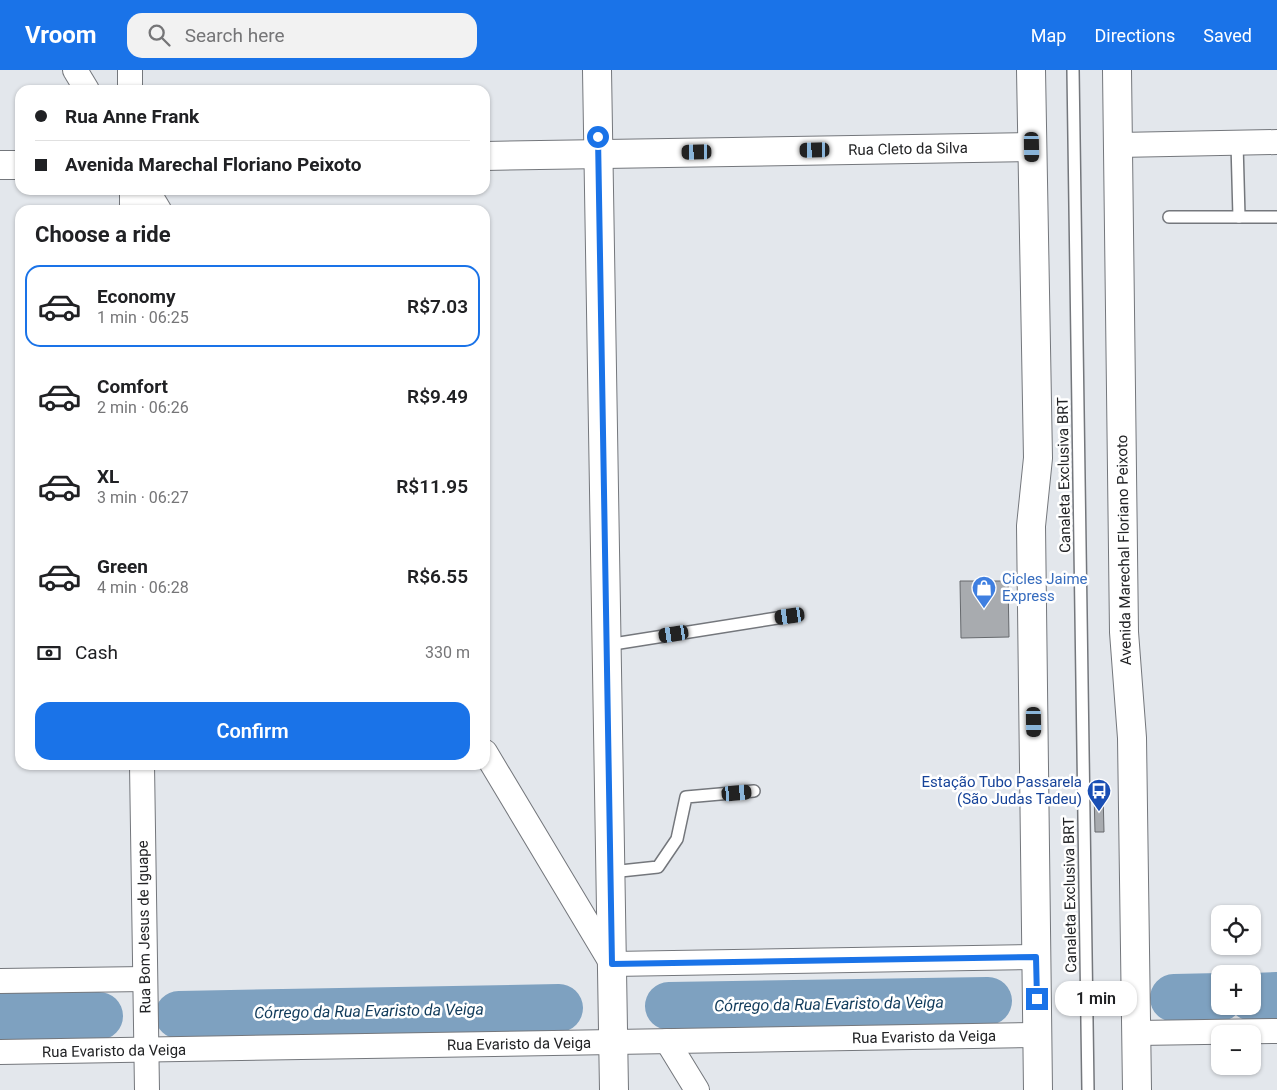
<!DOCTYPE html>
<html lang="en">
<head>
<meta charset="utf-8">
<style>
  body { margin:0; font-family:Roboto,sans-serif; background:#f2f2f2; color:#202124; height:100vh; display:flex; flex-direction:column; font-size:19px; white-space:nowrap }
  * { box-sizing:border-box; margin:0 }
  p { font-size:16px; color:#757577 }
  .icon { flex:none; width:28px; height:28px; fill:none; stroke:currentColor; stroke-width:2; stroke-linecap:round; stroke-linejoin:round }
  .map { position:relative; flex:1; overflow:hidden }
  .side { position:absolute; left:15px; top:135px; width:475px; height:565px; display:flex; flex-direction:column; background:#fff; border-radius:15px; box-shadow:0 1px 4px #0004 }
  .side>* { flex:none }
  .hud { position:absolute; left:15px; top:15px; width:475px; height:110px; border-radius:15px; box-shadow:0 1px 4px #0004; display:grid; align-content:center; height:110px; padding:0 20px; background:#fff }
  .tools { position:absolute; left:1211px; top:835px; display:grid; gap:10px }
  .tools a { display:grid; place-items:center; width:50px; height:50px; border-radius:10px; background:#fff; box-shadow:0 1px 4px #0004; font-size:25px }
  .end { position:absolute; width:22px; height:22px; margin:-11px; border:6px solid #1a73e8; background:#fff; box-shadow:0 0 0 2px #fff }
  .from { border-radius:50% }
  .bubble { position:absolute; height:35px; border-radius:15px; background:#fff; box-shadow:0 1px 4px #0004; font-size:16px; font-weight:600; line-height:35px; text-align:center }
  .car { position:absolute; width:15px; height:30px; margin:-15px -8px; border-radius:6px; box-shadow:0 0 4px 1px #0007; background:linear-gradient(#222 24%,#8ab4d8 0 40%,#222 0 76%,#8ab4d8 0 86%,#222 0) }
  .hud b { display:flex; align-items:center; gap:18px; height:48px; font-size:19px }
  .hud b+b { border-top:1px solid #e0e0e0 }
  .hud i { width:12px; height:12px; background:#202124 }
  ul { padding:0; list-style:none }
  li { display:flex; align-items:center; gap:15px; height:82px; margin:0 10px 8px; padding:0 10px; border:2px solid transparent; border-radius:15px }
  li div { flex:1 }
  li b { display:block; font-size:19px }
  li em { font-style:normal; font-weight:600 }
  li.active { border-color:#1a73e8 }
  li>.icon { width:45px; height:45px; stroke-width:1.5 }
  h2 { padding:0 20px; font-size:22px; line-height:60px }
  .pay { display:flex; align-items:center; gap:12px; height:55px; padding:0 20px; font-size:19px }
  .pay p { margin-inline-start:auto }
  .button { display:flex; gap:10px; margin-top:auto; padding:10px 20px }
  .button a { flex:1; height:58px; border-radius:15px; background:#1a73e8; color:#fff; font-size:20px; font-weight:600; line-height:58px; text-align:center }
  header { display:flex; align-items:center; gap:30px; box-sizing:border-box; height:70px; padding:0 25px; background:#1a73e8; color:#fff }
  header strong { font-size:24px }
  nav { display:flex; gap:28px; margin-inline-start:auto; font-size:18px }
  .search { width:350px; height:45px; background:#f2f2f2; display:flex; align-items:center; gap:12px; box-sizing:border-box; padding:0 18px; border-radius:15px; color:#757577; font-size:19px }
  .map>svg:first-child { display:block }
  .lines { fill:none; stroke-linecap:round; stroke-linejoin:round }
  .river { stroke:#7ea1c0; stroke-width:48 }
  .building { fill:#a8abaf; stroke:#66696d }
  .service-casing { stroke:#74777c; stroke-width:14 }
  .minor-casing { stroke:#74777c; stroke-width:26 }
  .tertiary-casing { stroke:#74777c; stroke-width:30 }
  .primary-casing { stroke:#74777c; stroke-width:30 }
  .service { stroke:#fff; stroke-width:11 }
  .minor { stroke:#fff; stroke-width:24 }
  .tertiary { stroke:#fff; stroke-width:28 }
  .primary { stroke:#fff; stroke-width:28 }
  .route { stroke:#1a73e8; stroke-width:6 }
  .labels { text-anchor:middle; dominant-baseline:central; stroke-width:5; stroke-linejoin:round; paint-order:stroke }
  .street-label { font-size:15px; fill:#232426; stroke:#fff }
  .shop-label { font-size:15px; fill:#366cbe; stroke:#fff; text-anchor:start }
  .transit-label { font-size:15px; fill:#164399; stroke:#fff; text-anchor:end }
  .water-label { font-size:16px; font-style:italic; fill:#113b5b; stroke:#fff }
</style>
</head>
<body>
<header>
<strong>Vroom</strong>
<div class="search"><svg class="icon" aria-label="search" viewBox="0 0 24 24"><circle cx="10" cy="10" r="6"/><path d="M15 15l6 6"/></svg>Search here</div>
<nav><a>Map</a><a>Directions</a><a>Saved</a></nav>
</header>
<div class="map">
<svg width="1277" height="1020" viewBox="0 0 1277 1020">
  <rect width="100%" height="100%" fill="#e3e7ec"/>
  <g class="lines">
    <!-- river -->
    <g class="river">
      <path d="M1252,927L1277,926"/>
      <path d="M1174,928L1220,927"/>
      <path d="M669,936L988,931"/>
      <path d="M179,945L559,938"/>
      <path d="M0,947L99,946"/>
    </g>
  </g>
  <!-- building -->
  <g class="building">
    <path d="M960,511H1008L1009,567L961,568Z"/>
    <path d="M1094,722H1103L1104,762H1095Z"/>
  </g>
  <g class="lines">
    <defs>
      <g id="service">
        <path d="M1073,0L1088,1020"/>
        <path d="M1237,73L1239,147H1277"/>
        <path d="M1169,147H1239"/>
        <path d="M607,575L790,546"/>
        <path d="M611,802L658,797L677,769L686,727L754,721"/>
      </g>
      <g id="minor">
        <path d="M75,0L87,20"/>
        <path d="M130,0V20"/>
        <path d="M1118,75L1277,72"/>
        <path d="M132,120V140"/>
        <path d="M147,120L159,140"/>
        <path d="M485,682L612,894L1037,887"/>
        <path d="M142,695L147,1020"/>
        <path d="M0,911L145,909"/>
        <path d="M1137,963L1277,961"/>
        <path d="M667,971L697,1020"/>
        <path d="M0,982L1037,965"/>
      </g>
      <g id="tertiary">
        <path d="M1031,0L1038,388L1031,456L1038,1020"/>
        <path d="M1117,0L1124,562L1132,668L1137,1020"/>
        <path d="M485,86L1032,77"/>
        <path d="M0,95H20"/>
      </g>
      <path id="primary" d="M597,0L614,1020"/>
    </defs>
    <!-- service casing -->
    <use href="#service" class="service-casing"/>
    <!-- minor casing -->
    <use href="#minor" class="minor-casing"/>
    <!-- tertiary casing -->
    <use href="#tertiary" class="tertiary-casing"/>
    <!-- primary casing -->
    <use href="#primary" class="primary-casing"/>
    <!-- service -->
    <use href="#service" class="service"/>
    <!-- minor -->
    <use href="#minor" class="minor"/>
    <!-- tertiary -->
    <use href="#tertiary" class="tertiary"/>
    <!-- primary -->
    <use href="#primary" class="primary"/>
  </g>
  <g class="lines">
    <!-- route -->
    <path class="route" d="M598,67L612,894L1036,887L1037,929"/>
  </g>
  <!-- icons -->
  <defs>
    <symbol id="shop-pin" viewBox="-11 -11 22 30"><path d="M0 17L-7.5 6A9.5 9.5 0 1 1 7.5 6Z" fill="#3f7fe0" stroke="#fff"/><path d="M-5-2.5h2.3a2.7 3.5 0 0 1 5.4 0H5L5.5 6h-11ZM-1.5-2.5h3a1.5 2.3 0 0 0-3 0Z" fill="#fff"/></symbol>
    <symbol id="bus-pin" viewBox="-11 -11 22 30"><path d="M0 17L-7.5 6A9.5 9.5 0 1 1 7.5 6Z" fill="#1a4fb4" stroke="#fff"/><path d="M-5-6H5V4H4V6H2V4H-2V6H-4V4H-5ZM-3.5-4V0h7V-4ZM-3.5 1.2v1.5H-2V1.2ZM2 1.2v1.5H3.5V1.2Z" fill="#fff"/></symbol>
  </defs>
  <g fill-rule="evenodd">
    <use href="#shop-pin" x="970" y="504" width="28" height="38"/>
    <use href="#bus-pin" x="1085" y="707" width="28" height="38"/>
  </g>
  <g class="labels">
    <!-- street labels -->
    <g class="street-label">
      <text transform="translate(908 79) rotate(-1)">Rua Cleto da Silva</text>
      <text transform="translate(1064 405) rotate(-91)">Canaleta Exclusiva BRT</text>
      <text transform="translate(1124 480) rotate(-91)">Avenida Marechal Floriano Peixoto</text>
      <text transform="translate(1070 825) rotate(-91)">Canaleta Exclusiva BRT</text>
      <text transform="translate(144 857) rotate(-91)">Rua Bom Jesus de Iguape</text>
      <text transform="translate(924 967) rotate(-1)">Rua Evaristo da Veiga</text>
      <text transform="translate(519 974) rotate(-1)">Rua Evaristo da Veiga</text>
      <text transform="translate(114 981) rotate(-1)">Rua Evaristo da Veiga</text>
    </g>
    <!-- shop labels -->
    <g class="shop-label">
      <text x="1002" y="509">Cicles Jaime<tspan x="1002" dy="17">Express</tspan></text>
    </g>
    <!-- transit labels -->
    <g class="transit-label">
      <text x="1082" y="712">Estação Tubo Passarela<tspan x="1082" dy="17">(São Judas Tadeu)</tspan></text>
    </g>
    <!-- water labels -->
    <g class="water-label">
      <text transform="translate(829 934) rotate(-1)">Córrego da Rua Evaristo da Veiga</text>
      <text transform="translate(369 941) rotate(-1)">Córrego da Rua Evaristo da Veiga</text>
    </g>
  </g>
</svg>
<div class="tools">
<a><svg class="icon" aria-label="locate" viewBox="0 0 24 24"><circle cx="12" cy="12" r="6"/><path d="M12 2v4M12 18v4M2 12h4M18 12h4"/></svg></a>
<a>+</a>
<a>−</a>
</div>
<i class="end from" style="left:598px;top:67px"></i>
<i class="end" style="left:1037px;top:929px"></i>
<div class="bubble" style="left:1055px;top:911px;width:82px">1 min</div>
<i class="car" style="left:1032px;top:77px;rotate:179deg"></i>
<i class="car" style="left:815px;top:80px;rotate:269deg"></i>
<i class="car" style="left:697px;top:82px;rotate:269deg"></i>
<i class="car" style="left:790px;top:546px;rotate:262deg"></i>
<i class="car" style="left:674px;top:564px;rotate:261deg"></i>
<i class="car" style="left:1034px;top:652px;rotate:179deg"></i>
<i class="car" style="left:737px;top:723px;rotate:85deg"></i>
<div class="hud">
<b><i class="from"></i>Rua Anne Frank</b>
<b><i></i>Avenida Marechal Floriano Peixoto</b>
</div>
<section class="side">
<h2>Choose a ride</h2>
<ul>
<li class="active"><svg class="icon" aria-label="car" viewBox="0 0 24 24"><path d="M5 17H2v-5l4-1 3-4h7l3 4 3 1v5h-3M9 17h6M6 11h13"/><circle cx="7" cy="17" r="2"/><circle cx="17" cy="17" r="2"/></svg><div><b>Economy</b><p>1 min · 06:25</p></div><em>R$7.03</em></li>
<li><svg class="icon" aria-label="car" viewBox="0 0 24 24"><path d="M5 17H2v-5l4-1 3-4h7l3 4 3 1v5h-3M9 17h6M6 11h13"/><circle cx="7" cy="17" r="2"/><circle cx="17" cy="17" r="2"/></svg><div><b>Comfort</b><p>2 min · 06:26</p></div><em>R$9.49</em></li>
<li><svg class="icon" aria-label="car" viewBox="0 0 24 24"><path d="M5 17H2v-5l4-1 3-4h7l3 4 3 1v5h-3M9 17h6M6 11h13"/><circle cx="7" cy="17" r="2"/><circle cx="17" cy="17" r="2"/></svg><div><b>XL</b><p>3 min · 06:27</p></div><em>R$11.95</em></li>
<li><svg class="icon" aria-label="car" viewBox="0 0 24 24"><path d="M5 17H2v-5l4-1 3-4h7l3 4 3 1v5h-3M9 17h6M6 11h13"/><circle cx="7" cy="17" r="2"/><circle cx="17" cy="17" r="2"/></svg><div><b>Green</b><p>4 min · 06:28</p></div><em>R$6.55</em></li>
</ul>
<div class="pay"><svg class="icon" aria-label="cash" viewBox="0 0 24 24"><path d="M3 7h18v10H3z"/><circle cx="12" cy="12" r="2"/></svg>Cash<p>330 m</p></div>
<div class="button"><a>Confirm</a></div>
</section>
</div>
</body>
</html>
